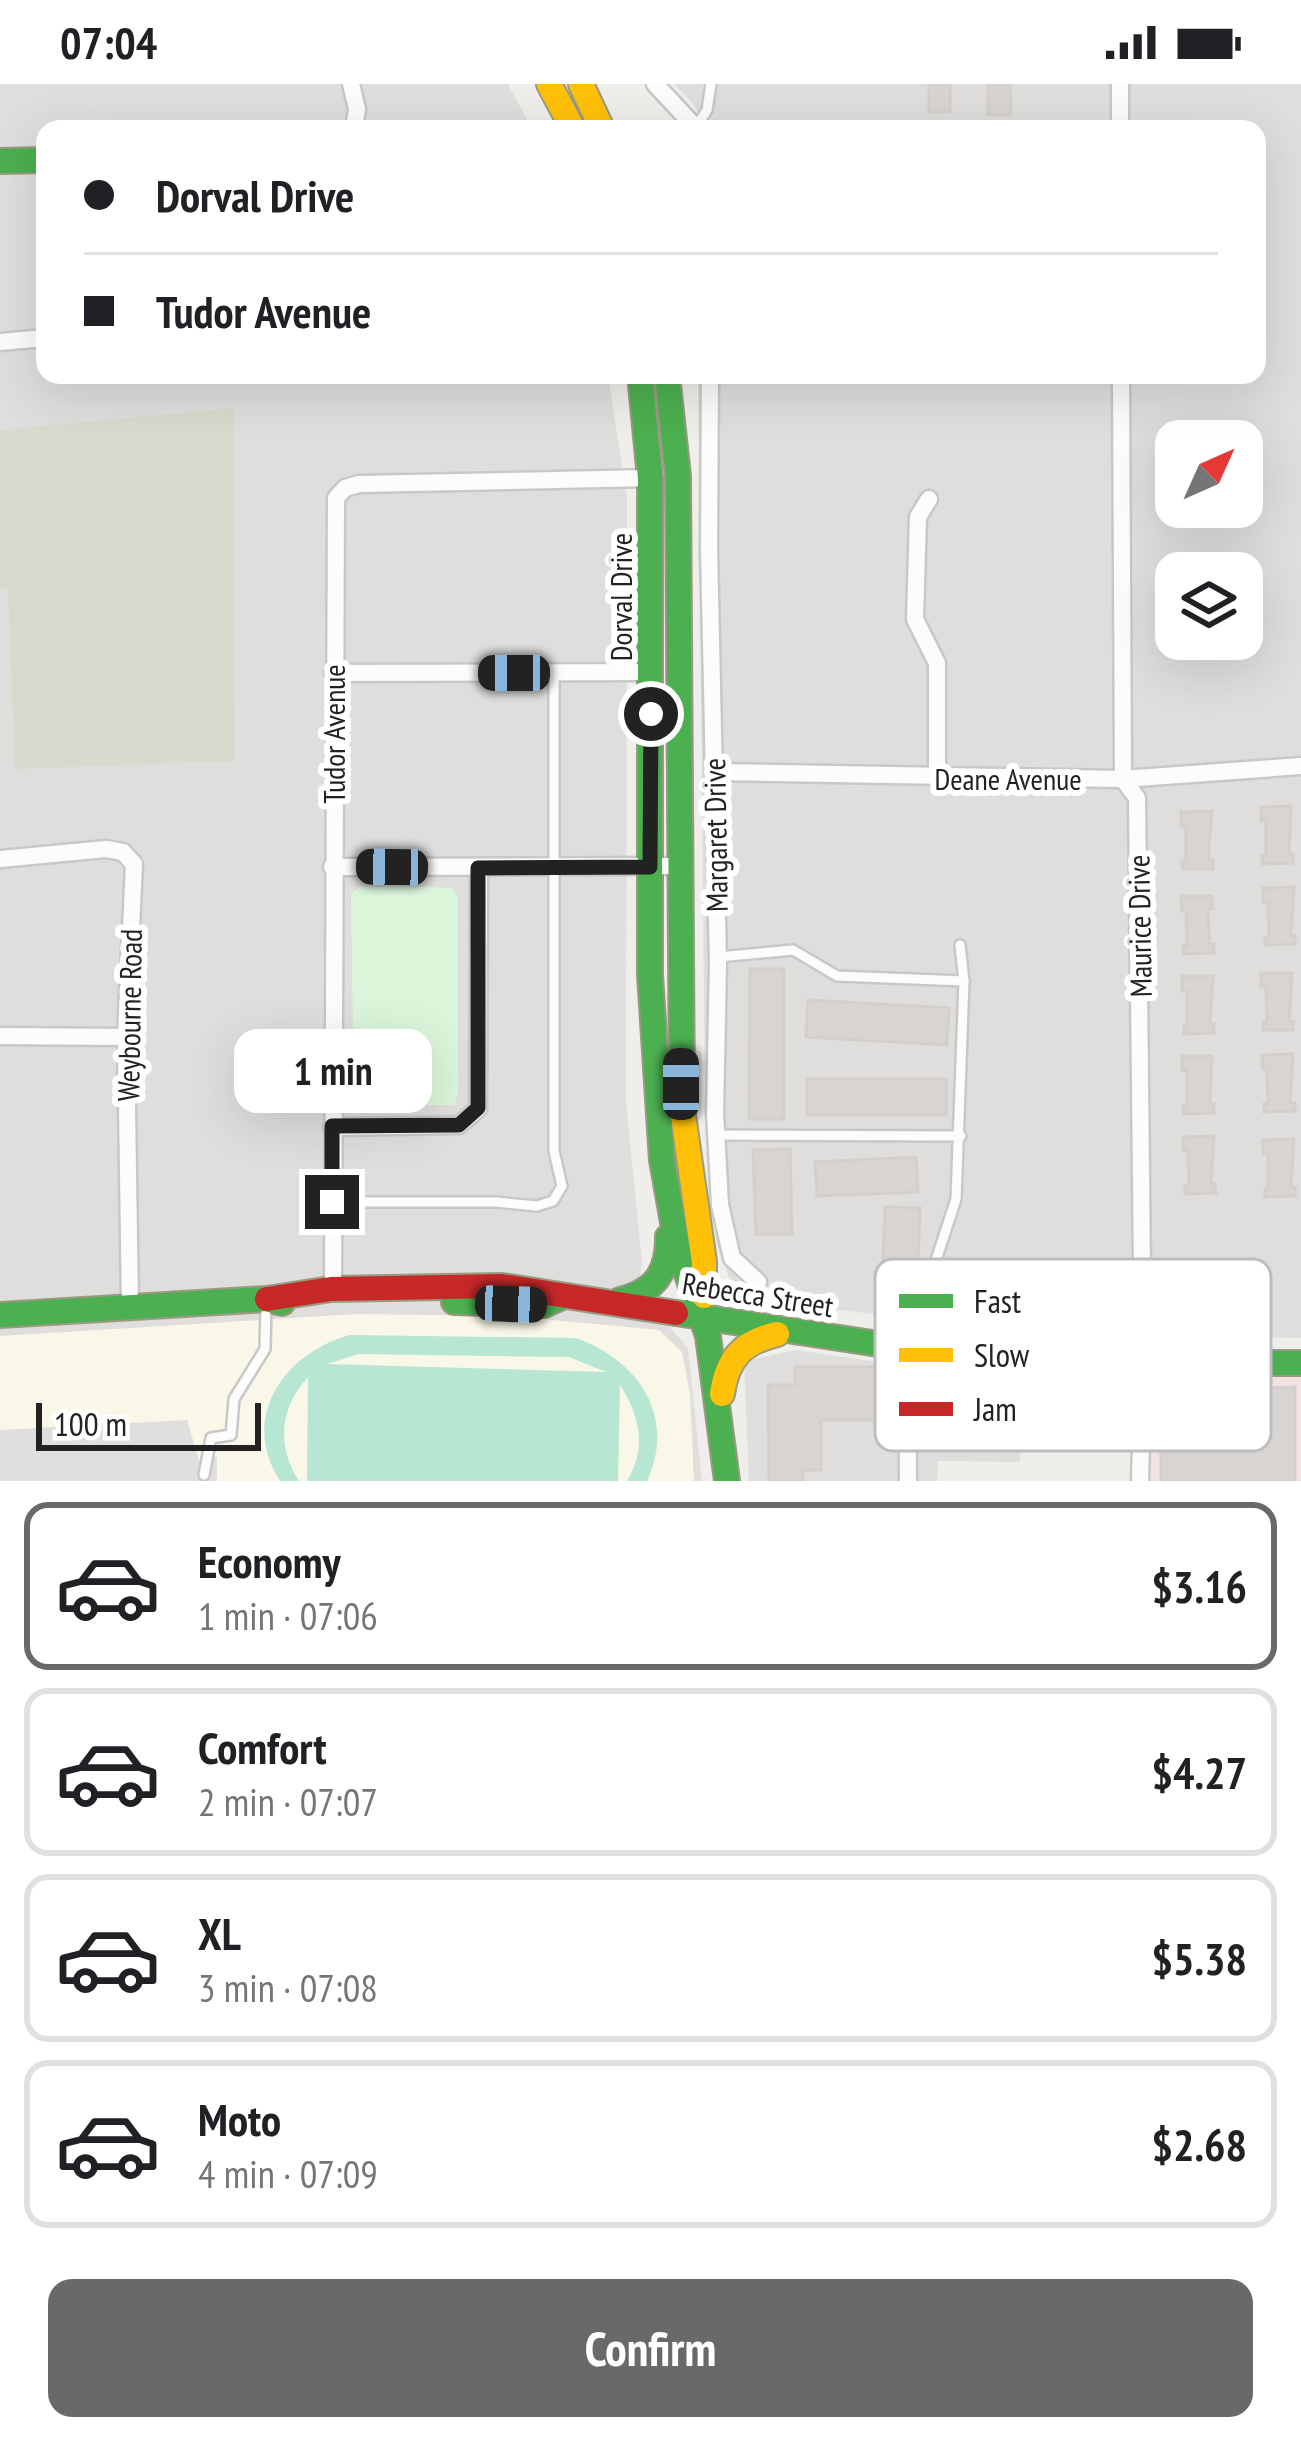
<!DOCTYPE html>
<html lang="en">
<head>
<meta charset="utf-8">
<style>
  body { margin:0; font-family:"PT Sans Narrow",sans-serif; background:#f6f6f6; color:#202124; height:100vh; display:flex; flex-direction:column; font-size:45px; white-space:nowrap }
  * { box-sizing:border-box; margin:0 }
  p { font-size:39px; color:#757577 }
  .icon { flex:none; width:66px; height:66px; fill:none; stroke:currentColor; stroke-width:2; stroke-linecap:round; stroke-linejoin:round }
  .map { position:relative; height:1397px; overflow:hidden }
  .sheet { display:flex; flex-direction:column; background:#fff; flex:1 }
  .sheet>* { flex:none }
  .hud { position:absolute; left:36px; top:36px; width:1230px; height:264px; border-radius:24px; box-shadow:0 12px 48px #0002; display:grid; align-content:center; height:264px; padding:0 48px; background:#fff }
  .needle { width:78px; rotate:45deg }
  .buttons { position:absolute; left:1155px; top:336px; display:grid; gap:24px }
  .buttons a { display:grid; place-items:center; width:108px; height:108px; border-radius:24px; background:#fff; box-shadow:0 12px 48px #0002; font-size:60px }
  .scale { position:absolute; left:36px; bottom:30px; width:225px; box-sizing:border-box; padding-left:12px; border:6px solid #222; border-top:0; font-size:33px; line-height:42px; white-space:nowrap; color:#222; -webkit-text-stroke:9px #fff; paint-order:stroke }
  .end { position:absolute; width:54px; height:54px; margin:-27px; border:15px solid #222; background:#fff; box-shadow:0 0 0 6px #fff }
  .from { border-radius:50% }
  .bubble { position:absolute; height:84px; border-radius:24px; background:#fff; box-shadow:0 12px 48px #0002; font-size:39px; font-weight:800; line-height:84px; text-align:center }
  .car { position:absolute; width:36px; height:72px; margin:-36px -18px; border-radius:15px; box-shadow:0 0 9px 3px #0007; background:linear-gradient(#222 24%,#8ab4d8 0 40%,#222 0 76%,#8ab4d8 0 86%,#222 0) }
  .hud b { display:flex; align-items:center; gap:42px; height:114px; font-size:45px }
  .hud b+b { border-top:3px solid #e0e0e0 }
  .hud i { width:30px; height:30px; background:#202124 }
  ul { padding:21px 0 0; list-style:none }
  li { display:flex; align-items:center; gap:36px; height:168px; margin:0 24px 18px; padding:0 24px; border:6px solid #e0e0e0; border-radius:24px }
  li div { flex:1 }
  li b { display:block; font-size:45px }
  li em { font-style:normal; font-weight:800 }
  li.current { border-color:#6a6968 }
  li>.icon { width:108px; height:108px; stroke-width:1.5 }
  .primary-button { display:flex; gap:24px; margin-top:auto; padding:24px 48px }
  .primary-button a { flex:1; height:138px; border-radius:24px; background:#6a6968; color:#fff; font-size:48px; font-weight:800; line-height:138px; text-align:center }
  .status { display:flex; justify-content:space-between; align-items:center; height:84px; padding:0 60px; background:#fff; direction:ltr }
  .status svg { height:33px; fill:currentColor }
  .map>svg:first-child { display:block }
  .residential { fill:#dfdedc; fill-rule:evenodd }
  .commercial { fill:#f1e3e1 }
  .education { fill:#f8f7e8 }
  .religious { fill:#dededc }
  .construction { fill:#d9d9cd }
  .park { fill:#daf5da }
  .pitch { fill:#b7e6d2; fill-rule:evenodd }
  .parking { fill:#e0dfde }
  .building { fill:#d7d4d2; stroke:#d3d0cc; stroke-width:3 }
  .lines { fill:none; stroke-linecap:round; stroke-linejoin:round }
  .lane-casing { stroke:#c9c8c7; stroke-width:14 }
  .street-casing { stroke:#c9c8c7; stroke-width:21 }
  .fast-casing { stroke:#999a82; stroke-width:28 }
  .slow-casing { stroke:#999a82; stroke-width:28 }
  .jam-casing { stroke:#999a82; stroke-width:28 }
  .lane { stroke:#fdfcfc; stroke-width:9 }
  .street { stroke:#fdfcfc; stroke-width:16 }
  .fast { stroke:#4caf50; stroke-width:24 }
  .slow { stroke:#ffc107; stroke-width:24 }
  .jam { stroke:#c62828; stroke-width:24 }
  .route { stroke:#222; stroke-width:15 }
  .labels { text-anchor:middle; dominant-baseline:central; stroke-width:12; stroke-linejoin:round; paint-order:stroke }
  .street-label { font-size:30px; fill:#222; stroke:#fff }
  .key { fill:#fff; stroke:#bdbdbd; stroke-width:3 }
  .key-label { font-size:33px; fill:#222 }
</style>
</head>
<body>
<div class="status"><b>07:04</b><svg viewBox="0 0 49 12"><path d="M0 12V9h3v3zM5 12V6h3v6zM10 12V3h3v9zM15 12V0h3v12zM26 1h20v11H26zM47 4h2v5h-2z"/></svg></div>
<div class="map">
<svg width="1301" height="1397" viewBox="0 0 1301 1397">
  <rect width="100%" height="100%" fill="#f0eeeb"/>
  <!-- residential -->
  <g class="residential">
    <path d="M0,0H508L532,45H45V291H608L627,414L626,1018L642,1179L640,1192L632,1200L688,1264L702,1397H0Z"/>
    <path d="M674,0H1301V1254L1016,1248L754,1215L732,1201L716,1159L705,1029L698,291H1257V45H707L692,18ZM1176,357H1242V423H1176ZM1176,489H1242V555H1176Z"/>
    <path d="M796,1266L1026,1300L1020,1378L938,1377L937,1397H749L744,1277Z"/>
  </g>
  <!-- commercial -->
  <path class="commercial" d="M1301,1290V1397H1148L1150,1302Z"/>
  <!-- education -->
  <path class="education" d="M356,1230L510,1232L659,1246L682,1268L690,1310L694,1397H0V1252Z"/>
  <!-- religious -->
  <path class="religious" d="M0,504H8L15,685L0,686Z"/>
  <!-- construction -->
  <path class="construction" d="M234,324L235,677L15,685L8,504H0V346Z"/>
  <!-- park -->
  <path class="park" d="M404,802L451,804L458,812V1007L455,1021H354L351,810L360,803Z"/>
  <!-- pitch -->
  <path class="pitch" d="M349,1251L576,1254C638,1276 677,1332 647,1397H627C647,1364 640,1332 620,1301L618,1397H307L308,1293C280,1323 276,1362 299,1397H280C239,1333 284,1270 349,1251ZM359,1270L569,1273L606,1288L327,1280Z"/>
  <!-- parking -->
  <path class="parking" d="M187,1336L199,1376L217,1373V1397H0V1346Z"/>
  <!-- building -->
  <g class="building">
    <rect x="929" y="0" width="21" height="28"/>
    <path d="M988,0H1010L1011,31H988Z"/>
    <path d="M1291,722L1289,770H1293V779L1263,780L1262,771H1266V736L1261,737V723Z"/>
    <path d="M1212,727L1208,776H1213V785H1183L1182,777H1186V742H1181V728Z"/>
    <path d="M1294,803L1291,852L1295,851V860L1265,861V853H1269L1268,818H1263V804Z"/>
    <path d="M1181,812H1212V825H1208L1209,860H1214V869L1183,870V861H1187L1186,827H1182Z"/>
    <path d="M750,885H784V1035H749Z"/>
    <path d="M1261,889H1292L1289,937H1293V946H1263V938H1267L1266,903H1261Z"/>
    <path d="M1182,892H1213L1210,940H1214V949L1184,950V941H1187V907H1182Z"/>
    <path d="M808,916L949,924L947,961L806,953Z"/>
    <path d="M1293,970L1290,1019H1295V1027L1264,1028V1020H1268L1267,985H1263L1262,971Z"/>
    <path d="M1182,972H1212L1210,1020H1214V1029L1184,1030L1183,1021H1187V986L1182,987Z"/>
    <rect x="807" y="995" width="139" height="36"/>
    <path d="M1214,1052L1211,1100H1215L1216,1109L1185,1110V1102H1189L1188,1067H1183V1053Z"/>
    <path d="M1294,1055L1291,1103H1295V1112L1265,1113V1105H1268V1070H1263V1056Z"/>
    <path d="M790,1065L792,1150H756L753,1066Z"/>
    <path d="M916,1073L918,1108L817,1112L815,1078Z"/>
    <path d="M885,1123L920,1124L918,1181L883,1180Z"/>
    <path d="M795,1283H877V1336H821V1386H803V1397H769L768,1301H795Z"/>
    <path d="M1295,1303V1397H1161V1312L1179,1310L1180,1327L1246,1323V1305Z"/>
  </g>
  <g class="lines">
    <defs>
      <g id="lane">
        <path d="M696,43L707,26L711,0"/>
        <path d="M960,861L964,897"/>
        <path d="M718,873L793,866L837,892L964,897L956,1115L907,1265"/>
        <path d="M716,1051L961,1052"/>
        <path d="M332,1118H496L537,1122L553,1117L562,1102L554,1067V589"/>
        <path d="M204,1391L211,1354L231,1351L234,1315L265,1265L266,1220"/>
      </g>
      <g id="street">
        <path d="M351,0L357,25L354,45"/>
        <path d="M655,0L697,45"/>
        <path d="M1120,45V0"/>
        <path d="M0,258L45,254"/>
        <path d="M710,291L709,464L718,879L715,1029L720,1121L732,1174L758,1198"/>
        <path d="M1121,291L1123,695L1137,714L1143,1281L1140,1397"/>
        <path d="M929,415L918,433L915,535L937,579V694"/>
        <path d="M333,589L651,588"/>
        <path d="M714,688L1123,695L1301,682"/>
        <path d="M0,775L106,765L123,768L134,780L126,953L130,1222"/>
        <path d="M332,783L680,782"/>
        <path d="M0,952L126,953"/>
        <path d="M332,1043L459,1041L478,1025L479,784"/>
        <path d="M333,1205L336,414L345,404L359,400L650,394"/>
        <path d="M907,1266L908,1397"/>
      </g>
      <g id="fast">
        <path d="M0,77L45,76"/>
        <path d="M640,291L650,394V891L662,1076L677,1161L708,1252L727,1397"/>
        <path d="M667,291L678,392L682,1024"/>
        <path d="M620,1216C655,1207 668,1189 668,1153"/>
        <path d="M454,1218L544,1221L562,1213"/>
        <path d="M676,1229L1002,1279H1301"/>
        <path d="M0,1231L266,1215L282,1219"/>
      </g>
      <g id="slow">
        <path d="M549,0L573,45"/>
        <path d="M581,0L602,45"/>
        <path d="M682,1024L704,1178V1212"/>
        <path d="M722,1310C727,1275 742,1258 777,1250"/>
      </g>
      <path id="jam" d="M267,1215L331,1205L502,1202L676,1229"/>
    </defs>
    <!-- lane casing -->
    <use href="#lane" class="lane-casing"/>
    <!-- street casing -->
    <use href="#street" class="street-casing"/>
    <!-- fast casing -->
    <use href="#fast" class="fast-casing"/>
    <!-- slow casing -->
    <use href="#slow" class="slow-casing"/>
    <!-- jam casing -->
    <use href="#jam" class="jam-casing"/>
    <!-- lane -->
    <use href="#lane" class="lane"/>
    <!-- street -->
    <use href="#street" class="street"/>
    <!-- fast -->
    <use href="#fast" class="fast"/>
    <!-- slow -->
    <use href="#slow" class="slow"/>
    <!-- jam -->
    <use href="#jam" class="jam"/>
  </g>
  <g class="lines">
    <!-- route -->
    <path class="route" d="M332,1118V1042L459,1041L478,1024V784L650,783L651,630"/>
  </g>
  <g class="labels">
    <!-- street labels -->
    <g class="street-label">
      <text transform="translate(620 513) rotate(-90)">Dorval Drive</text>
      <text transform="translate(333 650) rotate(-90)">Tudor Avenue</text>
      <text x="1008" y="694">Deane Avenue</text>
      <text transform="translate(715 751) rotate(-91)">Margaret Drive</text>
      <text transform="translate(1139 842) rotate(-91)">Maurice Drive</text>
      <text transform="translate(129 931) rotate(-89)">Weybourne Road</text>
      <text transform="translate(758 1210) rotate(9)">Rebecca Street</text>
    </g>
  </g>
  <!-- legend -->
  <rect x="875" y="1175" width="396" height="192" rx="18" class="key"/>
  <rect x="899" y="1210" width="54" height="14" fill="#4caf50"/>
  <rect x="899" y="1264" width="54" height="14" fill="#ffc107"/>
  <rect x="899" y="1318" width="54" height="14" fill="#c62828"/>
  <g class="key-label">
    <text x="974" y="1229">Fast</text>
    <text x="974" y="1283">Slow</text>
    <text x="974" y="1337">Jam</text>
  </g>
</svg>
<div class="buttons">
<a><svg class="needle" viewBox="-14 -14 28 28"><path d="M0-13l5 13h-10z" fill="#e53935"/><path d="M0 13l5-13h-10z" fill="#757577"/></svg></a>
<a><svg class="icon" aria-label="layers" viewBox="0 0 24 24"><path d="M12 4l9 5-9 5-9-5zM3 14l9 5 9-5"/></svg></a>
</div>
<div class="scale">100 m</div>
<i class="end from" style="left:651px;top:630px"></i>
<i class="end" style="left:332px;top:1118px"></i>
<div class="bubble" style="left:234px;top:945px;width:198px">1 min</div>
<i class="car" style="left:514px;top:589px;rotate:270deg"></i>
<i class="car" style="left:392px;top:783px;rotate:271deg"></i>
<i class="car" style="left:681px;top:1000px;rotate:0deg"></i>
<i class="car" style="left:511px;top:1220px;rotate:92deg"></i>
<div class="hud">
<b><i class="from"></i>Dorval Drive</b>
<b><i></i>Tudor Avenue</b>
</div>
</div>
<section class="sheet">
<ul>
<li class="current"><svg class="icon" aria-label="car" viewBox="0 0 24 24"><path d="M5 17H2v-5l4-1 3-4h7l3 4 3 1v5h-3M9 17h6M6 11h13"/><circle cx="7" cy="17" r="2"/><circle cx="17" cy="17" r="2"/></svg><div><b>Economy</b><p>1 min · 07:06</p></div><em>$3.16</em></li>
<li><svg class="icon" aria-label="car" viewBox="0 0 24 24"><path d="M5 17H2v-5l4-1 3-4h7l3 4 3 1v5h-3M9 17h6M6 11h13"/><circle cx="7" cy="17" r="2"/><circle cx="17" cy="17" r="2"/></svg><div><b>Comfort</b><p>2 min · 07:07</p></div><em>$4.27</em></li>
<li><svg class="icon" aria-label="car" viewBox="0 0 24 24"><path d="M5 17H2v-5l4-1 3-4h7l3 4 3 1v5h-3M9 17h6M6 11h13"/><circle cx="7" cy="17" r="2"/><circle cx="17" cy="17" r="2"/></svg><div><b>XL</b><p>3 min · 07:08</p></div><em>$5.38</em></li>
<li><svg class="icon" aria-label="car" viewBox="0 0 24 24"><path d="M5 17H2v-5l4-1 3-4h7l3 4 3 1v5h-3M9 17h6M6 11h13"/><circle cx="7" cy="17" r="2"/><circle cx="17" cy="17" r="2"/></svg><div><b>Moto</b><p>4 min · 07:09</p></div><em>$2.68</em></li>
</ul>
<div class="primary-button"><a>Confirm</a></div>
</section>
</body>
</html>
